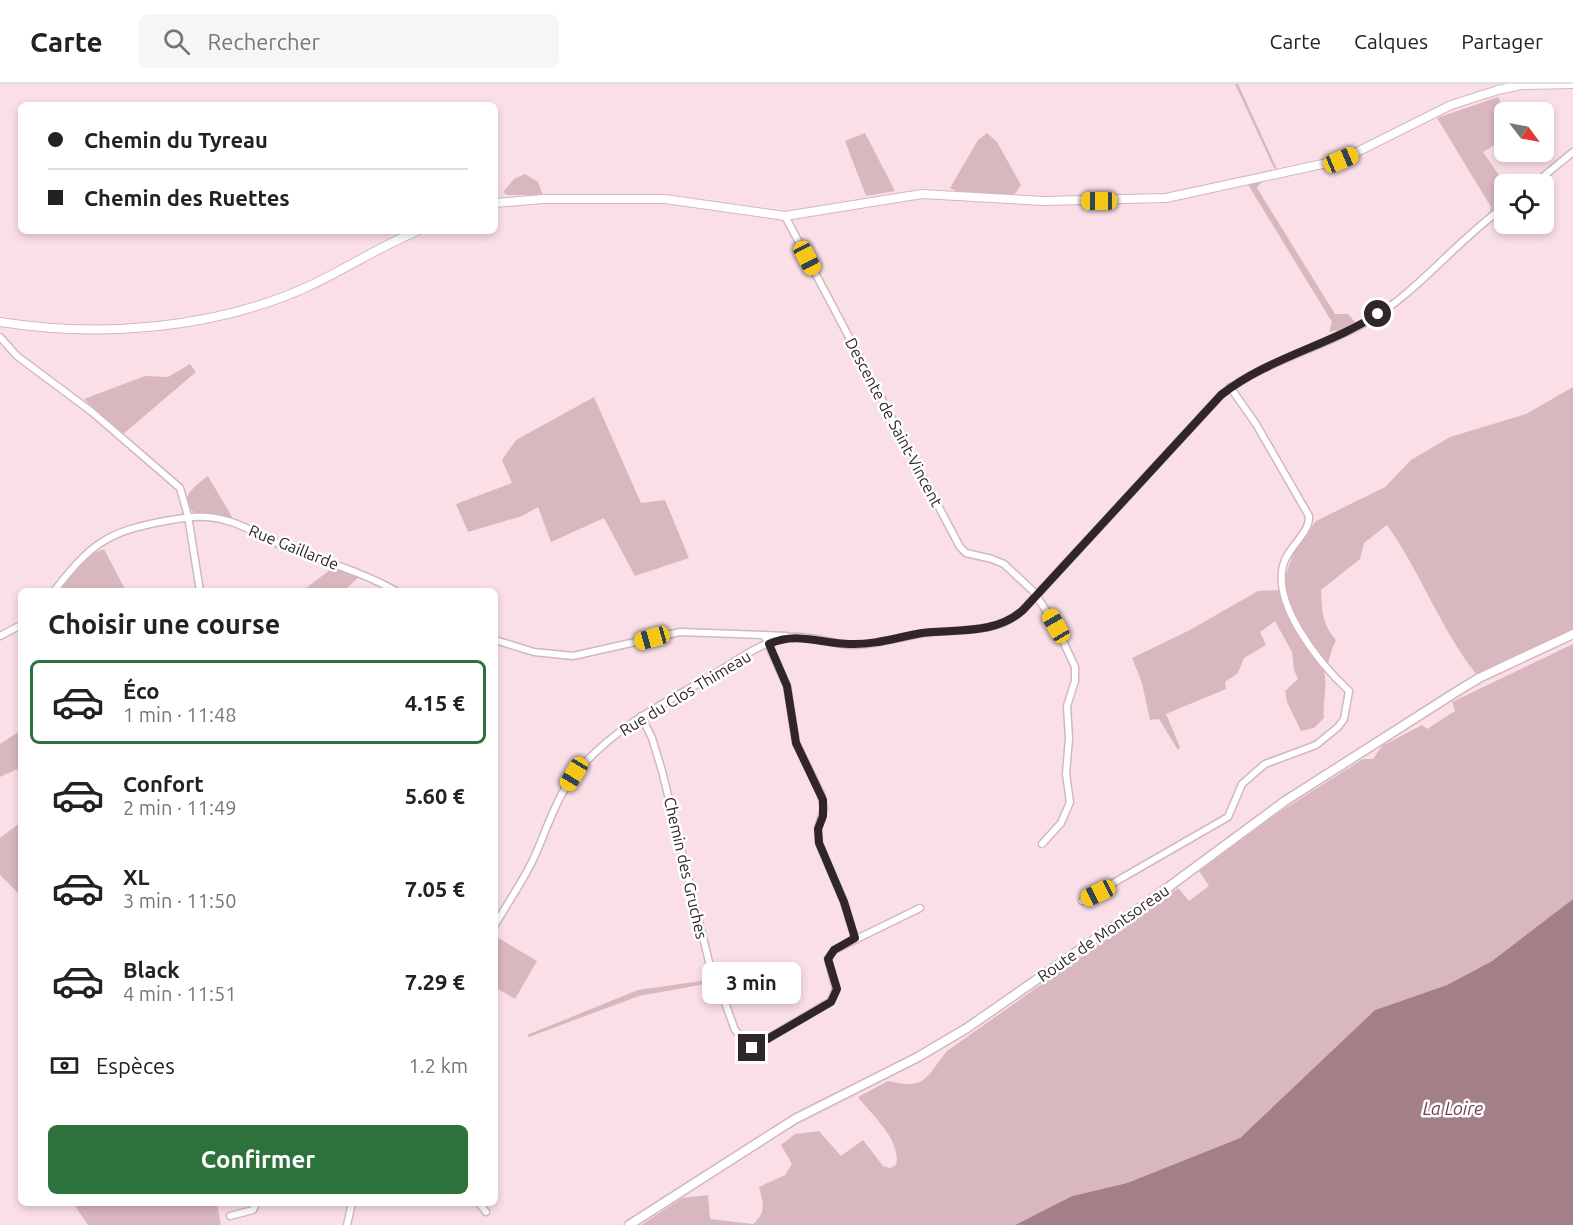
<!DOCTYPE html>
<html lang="fr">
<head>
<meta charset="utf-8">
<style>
  body { margin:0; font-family:Ubuntu,sans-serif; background:#f6f6f6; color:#222; height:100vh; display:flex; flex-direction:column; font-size:22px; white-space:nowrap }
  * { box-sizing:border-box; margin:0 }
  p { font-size:20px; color:#767676 }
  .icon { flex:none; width:33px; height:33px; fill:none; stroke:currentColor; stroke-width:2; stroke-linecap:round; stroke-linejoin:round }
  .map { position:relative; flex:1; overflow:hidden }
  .side { position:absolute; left:18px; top:504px; width:480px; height:618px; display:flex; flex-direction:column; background:#fff; border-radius:9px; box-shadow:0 3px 9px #0003 }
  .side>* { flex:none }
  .top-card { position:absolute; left:18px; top:18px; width:480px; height:132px; border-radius:9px; box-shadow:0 3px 9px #0003; display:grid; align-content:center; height:132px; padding:0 30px; background:#fff }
  .needle { width:39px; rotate:122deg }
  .tools { position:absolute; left:1494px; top:18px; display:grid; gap:12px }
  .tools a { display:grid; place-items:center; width:60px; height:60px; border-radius:9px; background:#fff; box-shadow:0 3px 9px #0003; font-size:30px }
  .end { position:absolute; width:27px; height:27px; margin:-14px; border:8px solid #302628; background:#fff; box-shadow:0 0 0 3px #fff }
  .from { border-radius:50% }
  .bubble { position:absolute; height:42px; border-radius:9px; background:#fff; box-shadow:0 3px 9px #0003; font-size:20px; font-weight:600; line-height:42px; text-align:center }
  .car { position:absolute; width:18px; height:36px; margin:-18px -9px; border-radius:8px; box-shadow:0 0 4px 2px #0007; background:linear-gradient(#f5c518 24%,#345 0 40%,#f5c518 0 76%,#345 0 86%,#f5c518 0) }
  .top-card b { display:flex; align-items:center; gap:21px; height:57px; font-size:22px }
  .top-card b+b { border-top:2px solid #e0e0e0 }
  .top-card i { width:15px; height:15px; background:#222 }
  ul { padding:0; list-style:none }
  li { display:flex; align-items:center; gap:18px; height:84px; margin:0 12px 9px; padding:0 18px; border:3px solid transparent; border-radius:9px }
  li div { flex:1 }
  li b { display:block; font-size:22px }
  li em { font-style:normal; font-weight:600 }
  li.active { border-color:#2d713d }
  li>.icon { width:54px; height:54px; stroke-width:1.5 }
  h2 { padding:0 30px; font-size:27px; line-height:72px }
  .pay { display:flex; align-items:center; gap:15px; height:66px; padding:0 30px; font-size:22px }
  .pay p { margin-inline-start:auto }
  .cta { display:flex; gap:12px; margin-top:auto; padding:12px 30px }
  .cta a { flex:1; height:69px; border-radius:9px; background:#2d713d; color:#fff; font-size:24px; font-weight:600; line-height:69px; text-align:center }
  header { display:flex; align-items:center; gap:36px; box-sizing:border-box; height:84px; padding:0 30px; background:#fff; border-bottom:2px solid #e0e0e0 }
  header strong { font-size:28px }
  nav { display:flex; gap:33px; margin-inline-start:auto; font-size:21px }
  .search { width:420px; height:54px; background:#f6f6f6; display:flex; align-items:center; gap:15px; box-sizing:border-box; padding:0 21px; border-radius:9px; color:#767676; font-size:22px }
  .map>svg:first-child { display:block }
  .green { fill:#d9b7bf }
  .water { fill:#a38088 }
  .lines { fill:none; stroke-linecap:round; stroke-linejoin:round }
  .minor-casing { stroke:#d2b8be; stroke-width:9 }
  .tertiary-casing { stroke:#d2b8be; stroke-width:10 }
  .secondary-casing { stroke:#d2b8be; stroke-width:11 }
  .minor { stroke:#fff; stroke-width:6 }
  .tertiary { stroke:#fff; stroke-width:8 }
  .secondary { stroke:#fff; stroke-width:8 }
  .route { stroke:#302628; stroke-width:8 }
  .labels { text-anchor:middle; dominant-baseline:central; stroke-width:5; stroke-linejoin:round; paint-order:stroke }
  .street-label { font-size:16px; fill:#302628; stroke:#fff }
  .water-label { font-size:18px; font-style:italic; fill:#723e4d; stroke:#fff }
</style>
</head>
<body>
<header>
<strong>Carte</strong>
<div class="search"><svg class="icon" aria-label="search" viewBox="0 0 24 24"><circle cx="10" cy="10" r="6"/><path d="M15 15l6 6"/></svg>Rechercher</div>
<nav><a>Carte</a><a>Calques</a><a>Partager</a></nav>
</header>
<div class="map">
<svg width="1573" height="1141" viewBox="0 0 1573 1141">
  <rect width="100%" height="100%" fill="#fae0e6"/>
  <!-- green -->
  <g class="green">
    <path d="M1235,0H1238L1277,85L1274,84Z"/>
    <path d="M1498,13L1506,28L1504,55L1483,68L1505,100L1504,119L1490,129L1491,123L1437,34Z"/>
    <path d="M865,49L895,107L866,112L845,57Z"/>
    <path d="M987,49L997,58L1021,101L1014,111L956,107L950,104L978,56Z"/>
    <path d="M525,90L538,98L543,111H507L503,108L514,95Z"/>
    <path d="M1262,97L1257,104L1335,230H1348L1355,238L1346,245L1329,248L1332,238L1247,99Z"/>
    <path d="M190,280L196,288L122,351L84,315L145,292L168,293Z"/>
    <path d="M1573,303V546L1476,590C1440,544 1421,489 1387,441L1364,459L1360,475L1321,506C1322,527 1322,540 1336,556C1330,567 1330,579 1324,587C1328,604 1322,618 1324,634L1314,644L1301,647L1287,618L1285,607L1298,595L1294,586L1292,568L1275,537L1260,548L1266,561L1244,574L1238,589L1225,598L1226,605L1166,630L1180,663L1178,666L1159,635L1150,636L1142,599L1132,574L1188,547L1258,507L1280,506L1295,465L1316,437L1385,403L1411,376L1450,353L1526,330Z"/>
    <path d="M594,313L641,419L665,416L689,474L635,492L604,434L551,458L538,423L522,432L468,448L456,420L512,399L502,376L516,356Z"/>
    <path d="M208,392L232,433L230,435L195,429C175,416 196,401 208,392Z"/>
    <path d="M104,465L126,507H55L91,470Z"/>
    <path d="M335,482L362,490L344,507H302Z"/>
    <path d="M1573,560V815L1492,877L1447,901L1375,926L1240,1054L1127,1099L1072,1112L1015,1141H641L682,1114L708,1111L710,1135L753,1140C767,1128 763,1119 759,1103L785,1091L792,1080L781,1061L795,1050L819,1047L841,1072L863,1056L883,1082L890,1084L896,1081C902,1057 872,1031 858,1013L888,997C927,1006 925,994 947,967L1178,804L1189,817L1209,802L1199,787L1281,727L1363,675H1373L1382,662L1422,641L1427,645L1455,627L1452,618Z"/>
    <path d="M21,646V697L17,685L0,693V660Z"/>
    <path d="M21,738V812L0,791V754Z"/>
    <path d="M495,852L537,877L515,915L495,903Z"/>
    <path d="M708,896L711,899L639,912L529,953L527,951L638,906Z"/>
    <path d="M73,1119H217L221,1141H88Z"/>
  </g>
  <!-- water -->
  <path class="water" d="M1573,815V1141H1015L1072,1112L1127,1099L1240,1054L1375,926L1447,901L1492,877Z"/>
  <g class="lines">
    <defs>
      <g id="minor">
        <path d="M1534,100L1573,68"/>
        <path d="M785,132L960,463L966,469L992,475L1004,480L1034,508L1056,542L1075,583V597L1067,622L1069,654L1066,690L1070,718L1061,739L1042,760"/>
        <path d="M0,253L17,272L92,328L180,404L188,432L200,507"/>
        <path d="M54,507C91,460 106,448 165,437C189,433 204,430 228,437C250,443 269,457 290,465C326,478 362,488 396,507"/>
        <path d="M764,551L786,552"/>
        <path d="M0,552L21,541"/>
        <path d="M495,556L534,568L573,572L680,548L764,551L787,602L796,659L821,710L824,724L818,745L819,759L844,818L855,854"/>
        <path d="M641,632L652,654L662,687L712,890L719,902L735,946L752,964L831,917L836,905L828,875L834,866L920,824"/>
        <path d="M1082,817L1228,733L1242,700L1265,680L1316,661L1338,643L1344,635L1349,607C1320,580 1268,517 1285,476C1291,461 1310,448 1309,432L1256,340L1230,303"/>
        <path d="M495,841C507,820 521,800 532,778C546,749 555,714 576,689C611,646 660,621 708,594C732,580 761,557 789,553C810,551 831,560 852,561C875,561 896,554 919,550C953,544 995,552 1023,526L1221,311C1265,276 1320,265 1368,237C1418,208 1456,157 1504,123"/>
        <path d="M479,1119L486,1128"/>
        <path d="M230,1132L253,1126L256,1119"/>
        <path d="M347,1141L352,1119"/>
      </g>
      <g id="tertiary">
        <path d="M495,119L543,115H665L785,132L922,110L1044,117L1166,114L1341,76L1451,21L1498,6L1521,1L1573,0"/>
        <path d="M0,238C100,254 214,245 307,203C344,186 379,163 417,147"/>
      </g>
      <path id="secondary" d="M629,1141L795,1035L918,973L967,944L1147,819L1285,717L1456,608L1479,594L1573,550"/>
    </defs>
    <!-- minor casing -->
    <use href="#minor" class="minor-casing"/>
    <!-- tertiary casing -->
    <use href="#tertiary" class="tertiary-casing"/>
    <!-- secondary casing -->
    <use href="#secondary" class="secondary-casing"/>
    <!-- minor -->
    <use href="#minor" class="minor"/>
    <!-- tertiary -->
    <use href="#tertiary" class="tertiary"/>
    <!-- secondary -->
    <use href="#secondary" class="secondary"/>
  </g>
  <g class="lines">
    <!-- route -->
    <path class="route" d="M752,964L831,918L837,905L828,875L834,866L855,854L844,818L819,759L818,745L823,732V716L796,659L787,602L769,560C797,547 821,560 850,560C875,561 898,553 922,549C956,545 995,551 1023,526L1221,311C1268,274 1328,262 1378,230"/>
  </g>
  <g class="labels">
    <!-- street labels -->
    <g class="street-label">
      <text transform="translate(894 338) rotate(62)">Descente de Saint-Vincent</text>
      <text transform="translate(294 463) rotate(22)">Rue Gaillarde</text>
      <text transform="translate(685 609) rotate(-31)">Rue du Clos Thimeau</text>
      <text transform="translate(686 784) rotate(77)">Chemin des Gruches</text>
      <text transform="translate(1103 849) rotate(-35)">Route de Montsoreau</text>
    </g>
    <!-- water labels -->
    <g class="water-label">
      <text x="1453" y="1024">La Loire</text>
    </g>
  </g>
</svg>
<div class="tools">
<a><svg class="needle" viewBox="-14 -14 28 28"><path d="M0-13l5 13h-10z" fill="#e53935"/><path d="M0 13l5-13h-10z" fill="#767676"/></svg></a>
<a><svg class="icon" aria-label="locate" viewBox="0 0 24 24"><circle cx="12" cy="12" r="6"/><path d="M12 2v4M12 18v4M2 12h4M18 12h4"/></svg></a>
</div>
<i class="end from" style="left:1378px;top:230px"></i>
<i class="end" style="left:752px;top:964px"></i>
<div class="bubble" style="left:702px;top:878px;width:99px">3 min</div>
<i class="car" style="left:1341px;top:76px;rotate:67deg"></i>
<i class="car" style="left:1099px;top:117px;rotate:270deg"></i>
<i class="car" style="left:807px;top:174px;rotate:152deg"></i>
<i class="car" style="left:1056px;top:542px;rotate:330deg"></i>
<i class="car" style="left:652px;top:554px;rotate:254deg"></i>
<i class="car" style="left:574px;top:690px;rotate:211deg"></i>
<i class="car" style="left:1098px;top:809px;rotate:244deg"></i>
<div class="top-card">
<b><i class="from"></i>Chemin du Tyreau</b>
<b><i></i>Chemin des Ruettes</b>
</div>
<section class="side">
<h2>Choisir une course</h2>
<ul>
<li class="active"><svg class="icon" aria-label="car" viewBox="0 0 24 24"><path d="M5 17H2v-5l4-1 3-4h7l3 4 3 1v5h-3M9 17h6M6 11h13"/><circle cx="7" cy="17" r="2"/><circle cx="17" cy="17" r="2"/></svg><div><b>Éco</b><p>1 min · 11:48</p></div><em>4.15 €</em></li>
<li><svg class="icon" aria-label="car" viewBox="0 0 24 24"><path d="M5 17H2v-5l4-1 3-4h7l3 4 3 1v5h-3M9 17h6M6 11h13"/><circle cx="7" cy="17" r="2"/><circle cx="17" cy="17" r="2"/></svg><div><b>Confort</b><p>2 min · 11:49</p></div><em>5.60 €</em></li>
<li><svg class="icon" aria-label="car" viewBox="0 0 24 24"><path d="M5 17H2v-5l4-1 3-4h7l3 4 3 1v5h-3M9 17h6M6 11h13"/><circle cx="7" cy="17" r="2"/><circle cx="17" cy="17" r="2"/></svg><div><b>XL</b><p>3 min · 11:50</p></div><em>7.05 €</em></li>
<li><svg class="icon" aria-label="car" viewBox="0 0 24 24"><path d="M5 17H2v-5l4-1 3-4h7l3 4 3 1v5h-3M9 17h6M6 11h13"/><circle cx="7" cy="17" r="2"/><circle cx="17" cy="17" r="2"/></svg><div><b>Black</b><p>4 min · 11:51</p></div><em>7.29 €</em></li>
</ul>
<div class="pay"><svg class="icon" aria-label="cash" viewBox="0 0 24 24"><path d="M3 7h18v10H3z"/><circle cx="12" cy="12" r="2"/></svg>Espèces<p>1.2 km</p></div>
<div class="cta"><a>Confirmer</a></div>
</section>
</div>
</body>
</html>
